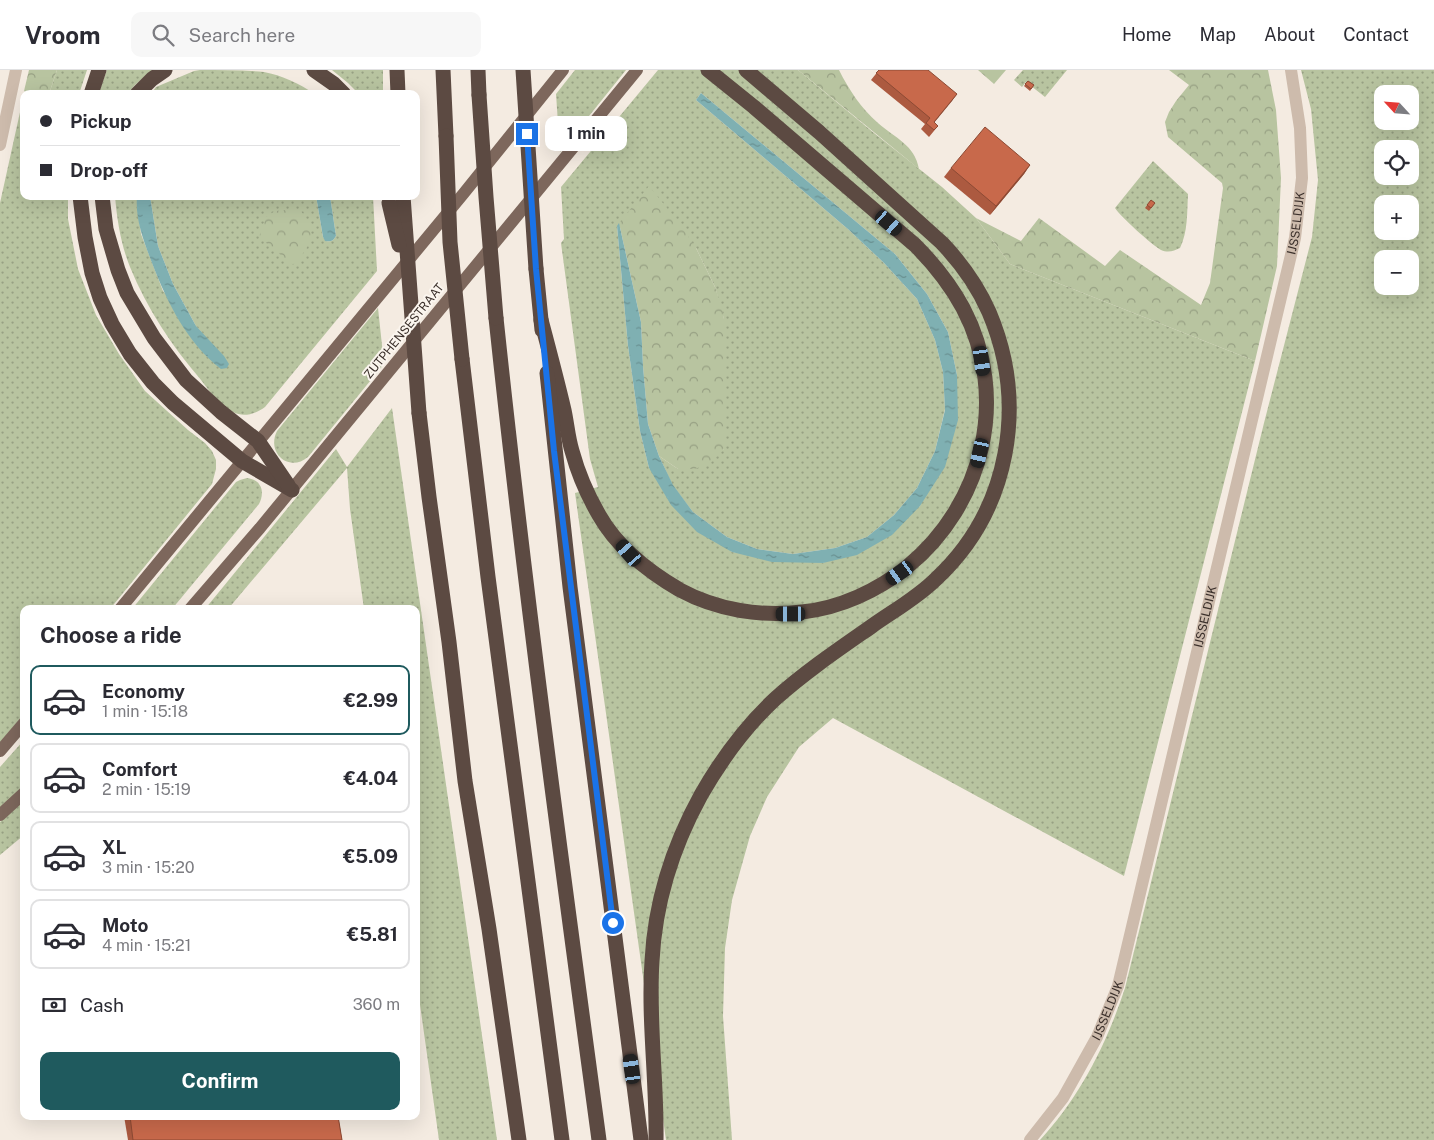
<!DOCTYPE html>
<html lang="en">
<head>
<meta charset="utf-8">
<style>
  body { margin:0; font-family:"Public Sans",sans-serif; background:#f7f7f7; color:#2b2b33; height:100vh; display:flex; flex-direction:column; font-size:19px; white-space:nowrap }
  * { box-sizing:border-box; margin:0 }
  p { font-size:16px; color:#7c7c81 }
  .icon { flex:none; width:28px; height:28px; fill:none; stroke:currentColor; stroke-width:2; stroke-linecap:round; stroke-linejoin:round }
  .map { position:relative; flex:1; overflow:hidden }
  .sheet { position:absolute; left:20px; top:535px; width:400px; height:515px; display:flex; flex-direction:column; background:#fff; border-radius:10px; box-shadow:0 5px 20px #0002 }
  .sheet>* { flex:none }
  .top-card { position:absolute; left:20px; top:20px; width:400px; height:110px; border-radius:10px; box-shadow:0 5px 20px #0002; display:grid; align-content:center; height:110px; padding:0 20px; background:#fff }
  .needle { width:32px; rotate:296deg }
  .fabs { position:absolute; left:1374px; top:15px; display:grid; gap:10px }
  .fabs a { display:grid; place-items:center; width:45px; height:45px; border-radius:10px; background:#fff; box-shadow:0 5px 20px #0002; font-size:25px }
  .end { position:absolute; width:22px; height:22px; margin:-11px; border:6px solid #1a73e8; background:#fff; box-shadow:0 0 0 2px #fff }
  .from { border-radius:50% }
  .bubble { position:absolute; height:35px; border-radius:10px; background:#fff; box-shadow:0 5px 20px #0002; font-size:16px; font-weight:700; line-height:35px; text-align:center }
  .car { position:absolute; width:15px; height:30px; margin:-15px -8px; border-radius:6px; box-shadow:0 0 4px 1px #0007; background:linear-gradient(#222 24%,#8ab4d8 0 40%,#222 0 76%,#8ab4d8 0 86%,#222 0) }
  .top-card b { display:flex; align-items:center; gap:18px; height:48px; font-size:19px }
  .top-card b+b { border-top:1px solid #e1e1e2 }
  .top-card i { width:12px; height:12px; background:#2b2b33 }
  ul { padding:0; list-style:none }
  li { display:flex; align-items:center; gap:15px; height:70px; margin:0 10px 8px; padding:0 10px; border:2px solid #e1e1e2; border-radius:10px }
  li div { flex:1 }
  li b { display:block; font-size:19px }
  li em { font-style:normal; font-weight:700 }
  li.current { border-color:#1f5a5e }
  li>.icon { width:45px; height:45px; stroke-width:1.5 }
  h2 { padding:0 20px; font-size:22px; line-height:60px }
  .pay { display:flex; align-items:center; gap:12px; height:55px; padding:0 20px; font-size:19px }
  .pay p { margin-inline-start:auto }
  .action { display:flex; gap:10px; margin-top:auto; padding:10px 20px }
  .action a { flex:1; height:58px; border-radius:10px; background:#1f5a5e; color:#fff; font-size:20px; font-weight:700; line-height:58px; text-align:center }
  header { display:flex; align-items:center; gap:30px; box-sizing:border-box; height:70px; padding:0 25px; background:#fff; border-bottom:1px solid #e1e1e2 }
  header strong { font-size:24px }
  nav { display:flex; gap:28px; margin-inline-start:auto; font-size:18px }
  .search { width:350px; height:45px; background:#f7f7f7; display:flex; align-items:center; gap:12px; box-sizing:border-box; padding:0 18px; border-radius:10px; color:#7c7c81; font-size:19px }
  .map>svg:first-child { display:block }
  .grass { fill:url(#grass-dots); fill-rule:evenodd }
  .forest { fill:url(#forest-crowns) }
  .water { fill:url(#water-ripples) }
  .lines { fill:none; stroke-linecap:round; stroke-linejoin:round }
  .minor { stroke:#cdbbac; stroke-width:12 }
  .primary { stroke:#7d675c; stroke-width:12 }
  .motorway { stroke:#5c4a42; stroke-width:15 }
  .motorway-bridge { stroke:#5c4a42; stroke-width:15 }
  .wall { fill:#ac5a40 }
  .shaded-wall { fill:#8c4a34 }
  .building { fill:#c8694b; stroke:#8c4a34 }
  .route { stroke:#1a73e8; stroke-width:6 }
  .labels { text-anchor:middle; dominant-baseline:central; stroke-width:4; stroke-linejoin:round; paint-order:stroke }
  .street-label { font-size:12px; fill:#3b302b; stroke:#fbf5ee }
</style>
</head>
<body>
<header>
<strong>Vroom</strong>
<div class="search"><svg class="icon" aria-label="search" viewBox="0 0 24 24"><circle cx="10" cy="10" r="6"/><path d="M15 15l6 6"/></svg>Search here</div>
<nav><a>Home</a><a>Map</a><a>About</a><a>Contact</a></nav>
</header>
<div class="map">
<svg width="1434" height="1070" viewBox="0 0 1434 1070">
  <defs>
    <pattern id="grass-dots" width="8" height="8" patternUnits="userSpaceOnUse" patternTransform="scale(1.25)"><rect width="8" height="8" fill="#b8c4a0"/><path d="M2 2h.1M6 6h.1" fill="none" stroke="#97a083" stroke-width="1.8" stroke-linecap="round"/></pattern>
    <pattern id="forest-crowns" width="20" height="18" patternUnits="userSpaceOnUse" patternTransform="scale(1.25)"><rect width="20" height="18" fill="#b8c4a0"/><path d="M2 6a3 3 0 1 1 6 0M12 15a3 3 0 1 1 6 0" fill="none" stroke="#97a083"/></pattern>
    <pattern id="water-ripples" width="26" height="14" patternUnits="userSpaceOnUse" patternTransform="scale(1.25)"><rect width="26" height="14" fill="#7fb0b2"/><path d="M2 4q2-2 4 0t4 0M15 11q2-2 4 0t4 0" fill="none" stroke="#699091"/></pattern>
  </defs>
  <rect width="100%" height="100%" fill="#f4ebe1"/>
  <!-- grass -->
  <g class="grass">
    <path d="M57,0H87L79,24H49Z"/>
    <path d="M107,0H152L135,15L127,24H98Z"/>
    <path d="M200,0C221,0 243,0 264,2C281,5 301,14 314,24H151L156,17L194,1Z"/>
    <path d="M332,0H383V24H359L348,13Z"/>
    <path d="M575,0H626L560,82L556,24Z"/>
    <path d="M658,0H798L874,63L942,117L976,148L1010,194L1255,291L1124,806L833,648L799,677L767,727L750,766L732,830L725,878L723,946L732,1070H666L575,423L598,417L590,389L561,173L564,169L561,117ZM701,23L895,184L927,224L948,262L957,305L920,436L823,493L732,482L649,398L640,361L628,276L617,156L696,178L715,217L724,249V379L678,399L659,386L673,416L693,442L727,467L757,479L793,484L835,478L867,467L894,445L917,418L935,381L945,339L943,302L935,270L917,229L884,193L849,160L696,30Z"/>
    <path d="M1023,0H1067L1045,27L1026,12L1022,17L1014,10Z"/>
    <path d="M1301,0H1434V1070H1040C1080,1027 1107,973 1125,918L1264,353L1312,167L1318,110L1311,39ZM1382,24H1410V51H1382ZM1382,79H1410V106H1382ZM1382,134H1410V161H1382ZM1382,189H1410V216H1382Z"/>
    <path d="M24,24V126H68V149L78,199L96,245L119,284L145,321L188,360L205,373L212,381L216,390V399L212,414L110,539H24V644L0,673V133Z"/>
    <path d="M1153,91L1188,124C1187,142 1188,162 1180,178C1174,181 1168,183 1161,180C1152,175 1120,146 1115,138Z"/>
    <path d="M115,126H137V134L141,164L163,221L224,286L196,256L173,214L158,176L150,126H300L303,128L308,126H316L323,167L326,171C331,172 333,171 336,166L330,126H373L377,201L265,337C257,343 244,348 233,342C219,335 210,322 201,310C172,276 147,239 130,197C121,175 117,150 115,126Z"/>
    <path d="M378,238L384,294L308,387C289,403 266,383 277,361Z"/>
    <path d="M392,338L497,1070H439L416,906V539H364L350,439L347,398L228,539H205L336,379L347,397Z"/>
    <path d="M247,408C262,410 265,422 259,434L172,539H132L236,412L240,410Z"/>
    <path d="M24,670V717L0,739V697Z"/>
    <path d="M24,730V765L0,785V752Z"/>
  </g>
  <!-- forest -->
  <g class="forest">
    <path d="M29,0H57L49,24H30L24,21Z"/>
    <path d="M798,0H839C849,20 861,38 878,53C895,68 915,75 919,99Z"/>
    <path d="M978,0H1006L994,14Z"/>
    <path d="M1169,0H1268L1276,40L1281,108L1277,196L1255,291L1010,194L976,148L1021,171L1039,148L1105,196L1120,180L1201,235L1210,213L1223,118L1222,113L1168,67L1165,52L1169,42L1176,31L1189,15Z"/>
    <path d="M649,116L679,153L696,178L715,217L722,238L724,249V379L710,393L695,399H678L659,386L648,354L643,296L641,252L619,153Z"/>
    <path d="M299,139C318,160 312,176 293,195L259,167L266,147L275,141Z"/>
  </g>
  <!-- water -->
  <g class="water">
    <path d="M701,23L895,184L927,224L948,262L957,305L958,350L945,397L920,436L892,465L857,485L823,493L772,492L732,482L697,462L671,435L649,398L640,361L628,276L617,156L619,153L641,252L643,296L648,354L659,386L673,415L693,442L727,467L757,479L793,484L835,478L867,467L894,445L917,418L935,381L945,340L943,302L935,270L917,229L884,193L849,160L696,30Z"/>
    <path d="M137,126H150L158,176L173,214L196,256L224,286L229,294L227,298L221,299C187,273 167,232 152,193C144,172 135,150 137,126Z"/>
    <path d="M316,126H330L336,166C333,171 331,172 325,171L323,167Z"/>
  </g>
  <g class="lines">
    <!-- minor -->
    <g class="minor">
      <path d="M0,75L16,0"/>
      <path id="s1" d="M1030,1070L1063,1028L1097,967L1118,916L1295,168L1302,108L1300,58L1291,0"/>
    </g>
    <!-- primary -->
    <g class="primary">
      <path d="M120,539L464,123L563,0"/>
      <path d="M190,539L260,458L637,0"/>
      <path d="M0,681L24,653"/>
      <path d="M0,745L24,723"/>
    </g>
    <!-- motorway -->
    <g class="motorway">
      <path d="M314,0L334,14L344,24"/>
      <path d="M397,0L398,24"/>
      <path d="M443,0L446,66"/>
      <path d="M478,0L479,25"/>
      <path d="M91,24L99,0"/>
      <path d="M137,24L152,9L165,0"/>
      <path d="M80,126L85,167L92,203L100,228L112,254L130,284L153,313L173,333L242,391L292,420"/>
      <path d="M102,126L106,159L118,200L127,223L154,268L186,310L221,342L258,371L288,415"/>
      <path d="M536,199L542,260"/>
      <path d="M496,248C525,523 562,796 599,1070"/>
      <path d="M541,250C549,280 557,310 564,340C567,354 568,368 572,381C578,403 588,426 599,445C617,477 649,502 680,520C717,540 761,547 802,542C840,538 877,521 907,497C984,434 1010,327 963,238C950,214 934,194 915,175L754,37L708,0"/>
      <path d="M462,289L488,507L562,1070"/>
      <path d="M547,303L570,517L641,1070"/>
      <path d="M419,343L429,427L449,572L465,711L489,859L519,1070"/>
      <path d="M656,1070C657,1010 648,950 652,891C655,832 673,776 701,725C721,690 746,656 775,629C805,602 839,579 872,556C893,541 917,528 936,509C1010,440 1028,334 989,242C978,217 961,193 942,173L819,62L746,0"/>
    </g>
    <!-- motorway-bridge -->
    <g class="motorway-bridge">
      <path d="M523,0L536,199"/>
      <path d="M479,25L486,127L496,248"/>
      <path d="M446,66L450,172L462,289"/>
      <path d="M403,126L419,343"/>
      <path d="M389,133L399,175"/>
    </g>
  </g>
  <!-- wall -->
  <g class="wall">
    <path d="M879,0L957,24L934,52L938,56L929,67L921,59L925,54L871,10Z"/>
    <path d="M1028,11L1034,15L1030,21L1024,16Z"/>
    <path d="M1030,95L1024,104L990,145L944,107L951,98Z"/>
    <path d="M1151,130L1155,133L1149,141L1145,138Z"/>
    <path d="M124,1046H338L342,1070H128Z"/>
  </g>
  <!-- shaded-wall -->
  <g class="shaded-wall">
    <path d="M957,24L952,31L929,59L934,52Z"/>
    <path d="M1030,95L1024,104L990,145L996,136Z"/>
  </g>
  <!-- building -->
  <g class="building">
    <path d="M879,0H928L957,24L934,52L938,56L934,60L926,53L930,48L876,3Z"/>
    <path d="M1028,11L1034,15L1031,19L1025,14Z"/>
    <path d="M985,57L1030,95L996,136L951,98Z"/>
    <path d="M1151,130L1155,133L1151,138L1147,135Z"/>
    <path d="M130,1046H338L342,1070H133Z"/>
  </g>
  <g class="lines">
    <!-- route -->
    <path class="route" d="M527,64L536,199L554,381L613,853"/>
  </g>
  <g class="labels">
    <!-- street labels -->
    <g class="street-label">
      <text stroke="none"><textPath href="#s1" startOffset="962">IJSSELDIJK</textPath></text>
      <text transform="translate(404 261) rotate(-51)">ZUTPHENSESTRAAT</text>
      <text stroke="none"><textPath href="#s1" startOffset="558">IJSSELDIJK</textPath></text>
      <text stroke="none"><textPath href="#s1" startOffset="152">IJSSELDIJK</textPath></text>
    </g>
  </g>
</svg>
<div class="fabs">
<a><svg class="needle" viewBox="-14 -14 28 28"><path d="M0-13l5 13h-10z" fill="#e53935"/><path d="M0 13l5-13h-10z" fill="#7c7c81"/></svg></a>
<a><svg class="icon" aria-label="locate" viewBox="0 0 24 24"><circle cx="12" cy="12" r="6"/><path d="M12 2v4M12 18v4M2 12h4M18 12h4"/></svg></a>
<a>+</a>
<a>−</a>
</div>
<i class="end from" style="left:613px;top:853px"></i>
<i class="end" style="left:527px;top:64px"></i>
<div class="bubble" style="left:545px;top:46px;width:82px">1 min</div>
<i class="car" style="left:889px;top:153px;rotate:131deg"></i>
<i class="car" style="left:982px;top:291px;rotate:172deg"></i>
<i class="car" style="left:980px;top:383px;rotate:192deg"></i>
<i class="car" style="left:629px;top:483px;rotate:319deg"></i>
<i class="car" style="left:900px;top:503px;rotate:235deg"></i>
<i class="car" style="left:791px;top:544px;rotate:270deg"></i>
<i class="car" style="left:632px;top:999px;rotate:352deg"></i>
<div class="top-card">
<b><i class="from"></i>Pickup</b>
<b><i></i>Drop-off</b>
</div>
<section class="sheet">
<h2>Choose a ride</h2>
<ul>
<li class="current"><svg class="icon" aria-label="car" viewBox="0 0 24 24"><path d="M5 17H2v-5l4-1 3-4h7l3 4 3 1v5h-3M9 17h6M6 11h13"/><circle cx="7" cy="17" r="2"/><circle cx="17" cy="17" r="2"/></svg><div><b>Economy</b><p>1 min · 15:18</p></div><em>€2.99</em></li>
<li><svg class="icon" aria-label="car" viewBox="0 0 24 24"><path d="M5 17H2v-5l4-1 3-4h7l3 4 3 1v5h-3M9 17h6M6 11h13"/><circle cx="7" cy="17" r="2"/><circle cx="17" cy="17" r="2"/></svg><div><b>Comfort</b><p>2 min · 15:19</p></div><em>€4.04</em></li>
<li><svg class="icon" aria-label="car" viewBox="0 0 24 24"><path d="M5 17H2v-5l4-1 3-4h7l3 4 3 1v5h-3M9 17h6M6 11h13"/><circle cx="7" cy="17" r="2"/><circle cx="17" cy="17" r="2"/></svg><div><b>XL</b><p>3 min · 15:20</p></div><em>€5.09</em></li>
<li><svg class="icon" aria-label="car" viewBox="0 0 24 24"><path d="M5 17H2v-5l4-1 3-4h7l3 4 3 1v5h-3M9 17h6M6 11h13"/><circle cx="7" cy="17" r="2"/><circle cx="17" cy="17" r="2"/></svg><div><b>Moto</b><p>4 min · 15:21</p></div><em>€5.81</em></li>
</ul>
<div class="pay"><svg class="icon" aria-label="cash" viewBox="0 0 24 24"><path d="M3 7h18v10H3z"/><circle cx="12" cy="12" r="2"/></svg>Cash<p>360 m</p></div>
<div class="action"><a>Confirm</a></div>
</section>
</div>
</body>
</html>
